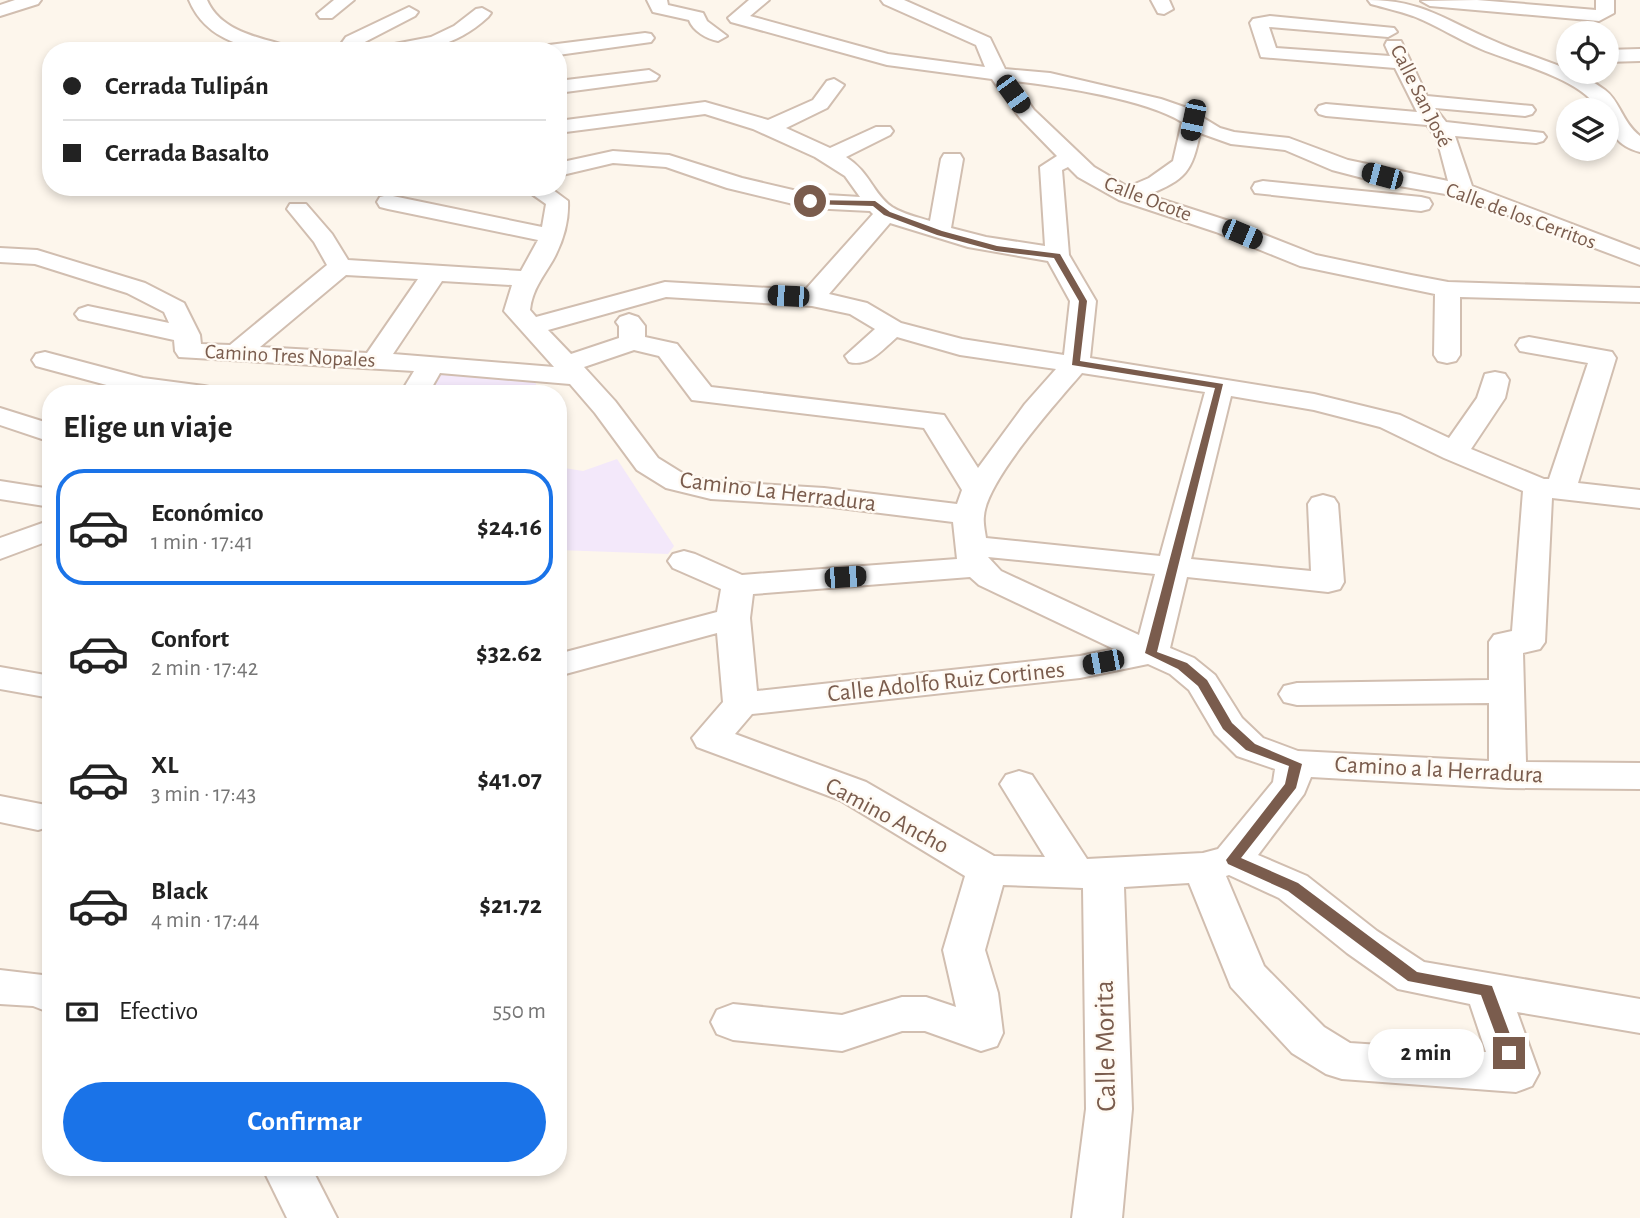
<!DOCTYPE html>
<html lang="es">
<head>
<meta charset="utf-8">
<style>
  body { margin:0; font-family:"Alegreya Sans",sans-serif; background:#f2f2f2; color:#222; height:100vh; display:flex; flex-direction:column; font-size:26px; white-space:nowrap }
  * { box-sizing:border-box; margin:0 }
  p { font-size:23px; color:#767676 }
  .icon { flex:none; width:38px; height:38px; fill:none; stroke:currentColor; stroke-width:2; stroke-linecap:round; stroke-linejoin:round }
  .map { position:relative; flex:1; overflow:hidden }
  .details { position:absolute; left:42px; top:385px; width:525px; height:791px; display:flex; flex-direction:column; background:#fff; border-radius:28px; box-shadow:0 4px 10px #0003 }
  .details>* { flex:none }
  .guide { position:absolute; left:42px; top:42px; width:525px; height:154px; border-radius:28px; box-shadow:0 4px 10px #0003; display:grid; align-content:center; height:154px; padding:0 21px; background:#fff }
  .controls { position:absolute; left:1556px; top:21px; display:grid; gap:14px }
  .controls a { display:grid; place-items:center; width:63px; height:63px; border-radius:50%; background:#fff; box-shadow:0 4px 10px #0003; font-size:35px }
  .end { position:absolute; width:32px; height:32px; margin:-16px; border:9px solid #7a5c4d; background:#fff; box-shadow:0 0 0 4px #fff }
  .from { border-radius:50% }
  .bubble { position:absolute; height:49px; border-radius:24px; background:#fff; box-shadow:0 4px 10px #0003; font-size:23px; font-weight:700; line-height:49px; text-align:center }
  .car { position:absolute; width:21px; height:42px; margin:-21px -10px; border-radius:9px; box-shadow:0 0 5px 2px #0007; background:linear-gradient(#222 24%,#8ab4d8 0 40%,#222 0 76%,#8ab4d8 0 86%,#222 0) }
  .guide b { display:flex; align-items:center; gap:24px; height:66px; font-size:26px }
  .guide b+b { border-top:2px solid #e0e0e0 }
  .guide i { width:18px; height:18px; background:#222 }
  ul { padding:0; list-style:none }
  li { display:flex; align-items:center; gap:21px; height:116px; margin:0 14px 10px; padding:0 7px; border:4px solid transparent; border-radius:28px }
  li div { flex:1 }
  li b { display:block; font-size:26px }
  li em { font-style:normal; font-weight:700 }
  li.current { border-color:#1a73e8 }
  li>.icon { width:63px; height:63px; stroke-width:1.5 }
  h2 { padding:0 21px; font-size:32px; line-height:84px }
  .pay { display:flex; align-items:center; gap:18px; height:77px; padding:0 21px; font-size:26px }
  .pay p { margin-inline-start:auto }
  .primary-button { display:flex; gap:14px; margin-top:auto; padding:14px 21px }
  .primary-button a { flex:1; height:80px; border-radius:42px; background:#1a73e8; color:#fff; font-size:28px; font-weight:700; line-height:80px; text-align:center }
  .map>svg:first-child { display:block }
  .education { fill:#f3e8fa }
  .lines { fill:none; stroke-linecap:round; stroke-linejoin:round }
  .minor-casing { stroke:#d1beb0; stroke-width:4 }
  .minor { fill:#fff; fill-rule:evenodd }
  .route { fill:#7a5c4d }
  .labels { text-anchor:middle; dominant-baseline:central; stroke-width:5; stroke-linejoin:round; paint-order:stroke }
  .far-street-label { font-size:21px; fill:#7a5c4d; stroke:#fffaf3 }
  .street-label { font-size:24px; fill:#7a5c4d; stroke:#fffaf3 }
  .near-street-label { font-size:28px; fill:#7a5c4d; stroke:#fffaf3 }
</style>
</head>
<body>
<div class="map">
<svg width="1640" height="1218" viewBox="0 0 1640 1218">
  <rect width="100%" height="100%" fill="#fdf6ec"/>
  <!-- education -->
  <g class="education">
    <path d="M439,374L534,378L539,394H427Z"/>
    <path d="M617,459L674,546L668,554L558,550V467L583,471Z"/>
  </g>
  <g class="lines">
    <defs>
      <g id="minor">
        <path d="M15,0H41L38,4L0,16V5Z"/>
        <path d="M189,0H207C221,32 260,38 292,47L294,51C252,51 207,43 189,0Z"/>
        <path d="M334,0H354L332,18H320L317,14Z"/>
        <path d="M647,0H667L668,5L703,13L707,21L727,36L718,41C707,39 693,31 689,20L653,12Z"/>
        <path d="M749,0H769L750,16L888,54L985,67L976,45L884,4L881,0H904L990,38L1005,69L1050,73L1161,99L1187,108L1220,128L1234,132L1289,138L1348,160L1448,181L1437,139L1427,125L1326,116L1319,114L1316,110L1319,106L1326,104L1417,112L1395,68L1261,57L1250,23L1253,19L1270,16L1394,28L1397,32L1388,37L1269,27L1276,48L1390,56L1385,45L1387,41H1401L1427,96L1532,106L1535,110L1532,114L1525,116L1435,108L1446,122L1543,133L1546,137L1543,141L1536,143L1455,136L1472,186L1640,250V265L1457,196L1382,183L1332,170L1285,150L1231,144L1200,133C1192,172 1186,179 1148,195L1232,222L1316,255L1411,275L1448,282L1640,288V302L1460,297V355L1456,361L1447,363L1438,361L1434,355L1435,294L1300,266L1216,232L1119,200L1078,177L1068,167L1062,170L1069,255L1096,301L1090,358L1314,394L1400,415L1449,438L1477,398L1485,374L1495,372L1505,374L1509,380L1505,398L1471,449L1544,479H1549L1588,363L1520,351L1516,345L1520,339L1529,337L1612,352L1616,358L1578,483L1640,490V508L1552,498L1545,642L1540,649L1523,653L1526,762L1640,763V789L1508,788L1311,777L1304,794L1258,855L1307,876L1377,931L1424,962L1640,999V1033L1517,1012L1539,1073L1532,1086L1516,1092L1342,1079L1326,1074L1292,1053L1231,987L1189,883L1124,887L1132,1109L1122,1218H1072L1086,1109L1083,888L1003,885L985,950L998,993L1003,1033L997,1046L981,1051L925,1031H902L842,1051L733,1040L717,1034L711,1022L717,1010L733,1004L842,1015L902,997H926L956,1007L943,950L965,876L840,800L697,747L692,738L723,702L717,633L558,676V654L717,612L721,589L673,568L668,561L673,554L684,551L695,554L742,575L957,559L953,522L824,506L711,499L666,488L637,470L595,413L570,384L440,373L428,394H400L414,371L179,357L175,351L174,340L79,319L75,314L79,309L88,306L169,323L164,312L127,293L35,264L0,262V248L37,250L145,283L184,303L200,335L201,344L230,345L327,265L314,242L287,209L290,204H306L332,234L348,260L521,271L538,240L388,209L380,207L377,202L380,197L388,195L542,227L546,204L522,187H549L568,201C569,221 563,242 553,260C543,277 532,290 530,310L536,317L665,282L805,290L873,214L870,211L810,208L727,188L666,167L613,163L558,176V163L613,151L669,155L742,178L810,194L860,197L845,176L815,157L753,129L705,114L558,133V121L705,102L768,120L813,100L827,81L834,79L844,85L827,108L786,128L830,148L876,127H890L893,131L890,135L846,157C870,172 873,194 892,207C903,214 917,217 930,221L941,159L944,154H960L963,159L951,228L986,237L1045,246L1040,167L1057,156L1020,118L992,79L887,65L731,22L728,18ZM1013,81C1057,86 1145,99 1182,122L1173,161L1149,178L1128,187L1094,167L1034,110ZM890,223L968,247L1048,261L1070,301L1064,355L962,339L901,323L867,303L829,294ZM346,275L418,279L367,353L260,347ZM442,281L512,285L504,311L554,367L393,354ZM666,297L812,306L850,314L875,329L845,356L849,362C869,367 882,350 897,337L960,355L1056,369L1025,404L978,468L944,415L711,387L677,344L645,337V326L638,317L629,314L620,317L616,322L619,326V338L571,354L548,330ZM634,350L659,356L692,400L924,428L962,490L957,504L824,488L711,481L687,476L658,458L615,401L584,367ZM1082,373L1205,392L1160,556L986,538C985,531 983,523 984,516C986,481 1057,402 1082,373ZM1231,396L1314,410L1380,427L1444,458L1523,491L1512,631L1494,635L1489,642V680L1297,683L1284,686L1279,694L1284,702L1297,705L1489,703V761L1298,751L1263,738L1242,718L1215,675L1194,658L1170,648L1187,577L1328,592L1340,589L1344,582L1338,504L1334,498L1323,495L1312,498L1308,504L1311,571L1191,559ZM988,557L1155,574L1139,635L1001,571ZM970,577L979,585L1114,649L1080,656L757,691L750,618L753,594ZM1148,664L1170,674L1189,690L1215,734L1237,756L1275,769L1273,782L1218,849L1203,853L1087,859L1032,775L1019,771L1006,775L1000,784L1045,857L994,856L866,782L735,734L752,714L1080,678ZM1229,875L1279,898L1347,953L1398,989L1470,1004L1486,1052L1350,1043L1324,1027L1264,966L1226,876Z"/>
        <path d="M1151,0H1169L1173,9L1164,14L1158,13Z"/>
        <path d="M1368,0C1423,0 1446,21 1494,41C1532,58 1572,66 1605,90C1620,101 1622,122 1640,136V152C1619,147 1606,131 1606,110H1599C1581,78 1514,63 1481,49C1458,39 1436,25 1413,16C1399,11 1385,8 1371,4Z"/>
        <path d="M1477,0L1596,10V0H1614V13L1599,21L1430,6L1421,1Z"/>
        <path d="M409,7L418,12L415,16L359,45L354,51H336L346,37Z"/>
        <path d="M482,8L491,13L488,17C453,49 422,51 377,51L379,47L431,37L454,26L476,9Z"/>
        <path d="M645,33L651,34L654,38L651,42L558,55V51H540L549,45Z"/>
        <path d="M1640,49V61L1606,62V50Z"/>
        <path d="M649,70L659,76L656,80L558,93V81Z"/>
        <path d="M1263,181L1421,197L1429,199L1432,204L1429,209L1421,211L1255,193L1252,188L1255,183Z"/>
        <path d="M45,352L143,378L204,386L214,388L218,394H140L36,366L32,360L36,354Z"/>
        <path d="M0,408L51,424V442L0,425Z"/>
        <path d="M0,481L51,489V507L0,499Z"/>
        <path d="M51,520V540L0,559V538Z"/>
        <path d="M0,667L51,676V698L0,689Z"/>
        <path d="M0,796L51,806V826L38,830L0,822Z"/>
        <path d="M0,970L51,976V1013L33,1006L0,1004Z"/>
        <path d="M262,1167H311L337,1218H287Z"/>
      </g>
    </defs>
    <!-- minor casing -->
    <use href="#minor" class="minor-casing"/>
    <!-- minor -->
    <use href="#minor" class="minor"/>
  </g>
  <!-- route -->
  <path class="route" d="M808,200L875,201L890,212L942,231L997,246L1060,254L1087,301L1080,361L1223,384L1157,652L1187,663L1207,680L1232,723L1255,744L1302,764L1296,788L1241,858L1298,883L1417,972L1492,986L1517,1053L1514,1057H1504L1481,995L1408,981L1288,891L1228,864L1226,860L1285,784L1289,766L1246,750L1223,729L1198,686L1178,669L1145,653L1215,388L1072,365L1079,301L1054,258L996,251L937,235L884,215L873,206L810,204Z"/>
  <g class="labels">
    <!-- far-street labels -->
    <g class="far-street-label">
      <text transform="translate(1421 96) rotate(63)">Calle San José</text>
      <text transform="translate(1148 199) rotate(21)">Calle Ocote</text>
      <text transform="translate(1521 216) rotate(20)">Calle de los Cerritos</text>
      <text transform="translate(290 356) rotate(3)">Camino Tres Nopales</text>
    </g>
    <!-- street labels -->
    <g class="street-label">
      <text transform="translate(778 492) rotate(7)">Camino La Herradura</text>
      <text transform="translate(946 682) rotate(-6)">Calle Adolfo Ruiz Cortines</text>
      <text transform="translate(1439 770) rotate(3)">Camino a la Herradura</text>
      <text transform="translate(887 816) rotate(28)">Camino Ancho</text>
    </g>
    <!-- near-street labels -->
    <g class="near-street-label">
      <text transform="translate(1106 1046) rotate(-91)">Calle Morita</text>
    </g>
  </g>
</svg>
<div class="controls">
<a><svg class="icon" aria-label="locate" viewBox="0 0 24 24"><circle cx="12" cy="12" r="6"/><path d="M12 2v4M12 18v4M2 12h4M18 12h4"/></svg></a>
<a><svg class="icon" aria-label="layers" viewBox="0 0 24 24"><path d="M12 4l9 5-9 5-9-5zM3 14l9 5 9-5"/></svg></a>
</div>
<i class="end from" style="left:810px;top:201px"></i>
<i class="end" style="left:1509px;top:1053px"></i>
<div class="bubble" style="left:1368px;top:1029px;width:116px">2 min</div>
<i class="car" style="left:1013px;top:94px;rotate:144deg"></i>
<i class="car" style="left:1193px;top:120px;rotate:192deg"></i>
<i class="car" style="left:1382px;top:176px;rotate:285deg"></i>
<i class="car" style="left:1242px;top:234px;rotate:113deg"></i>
<i class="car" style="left:788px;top:296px;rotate:273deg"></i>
<i class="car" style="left:845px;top:577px;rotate:86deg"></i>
<i class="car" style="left:1103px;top:662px;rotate:259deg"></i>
<div class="guide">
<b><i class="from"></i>Cerrada Tulipán</b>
<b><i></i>Cerrada Basalto</b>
</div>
<section class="details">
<h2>Elige un viaje</h2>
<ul>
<li class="current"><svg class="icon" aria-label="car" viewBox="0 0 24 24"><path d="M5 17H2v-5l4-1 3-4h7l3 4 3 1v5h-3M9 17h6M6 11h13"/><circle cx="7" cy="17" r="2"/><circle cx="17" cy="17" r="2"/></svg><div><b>Económico</b><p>1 min · 17:41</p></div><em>$24.16</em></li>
<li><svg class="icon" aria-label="car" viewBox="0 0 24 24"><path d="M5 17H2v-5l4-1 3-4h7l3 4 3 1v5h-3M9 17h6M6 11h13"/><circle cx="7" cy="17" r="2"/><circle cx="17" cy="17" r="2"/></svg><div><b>Confort</b><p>2 min · 17:42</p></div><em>$32.62</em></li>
<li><svg class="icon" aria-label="car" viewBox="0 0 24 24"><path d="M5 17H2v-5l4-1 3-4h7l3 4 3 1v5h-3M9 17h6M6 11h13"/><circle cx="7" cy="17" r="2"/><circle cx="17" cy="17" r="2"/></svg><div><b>XL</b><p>3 min · 17:43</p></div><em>$41.07</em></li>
<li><svg class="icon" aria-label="car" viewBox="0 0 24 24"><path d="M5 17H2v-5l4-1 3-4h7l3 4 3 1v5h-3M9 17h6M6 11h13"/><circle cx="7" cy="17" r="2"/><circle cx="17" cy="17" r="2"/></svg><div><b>Black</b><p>4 min · 17:44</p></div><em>$21.72</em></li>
</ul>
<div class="pay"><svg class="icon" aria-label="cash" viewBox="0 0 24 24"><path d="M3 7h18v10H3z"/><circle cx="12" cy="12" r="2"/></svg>Efectivo<p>550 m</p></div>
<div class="primary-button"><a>Confirmar</a></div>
</section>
</div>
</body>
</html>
